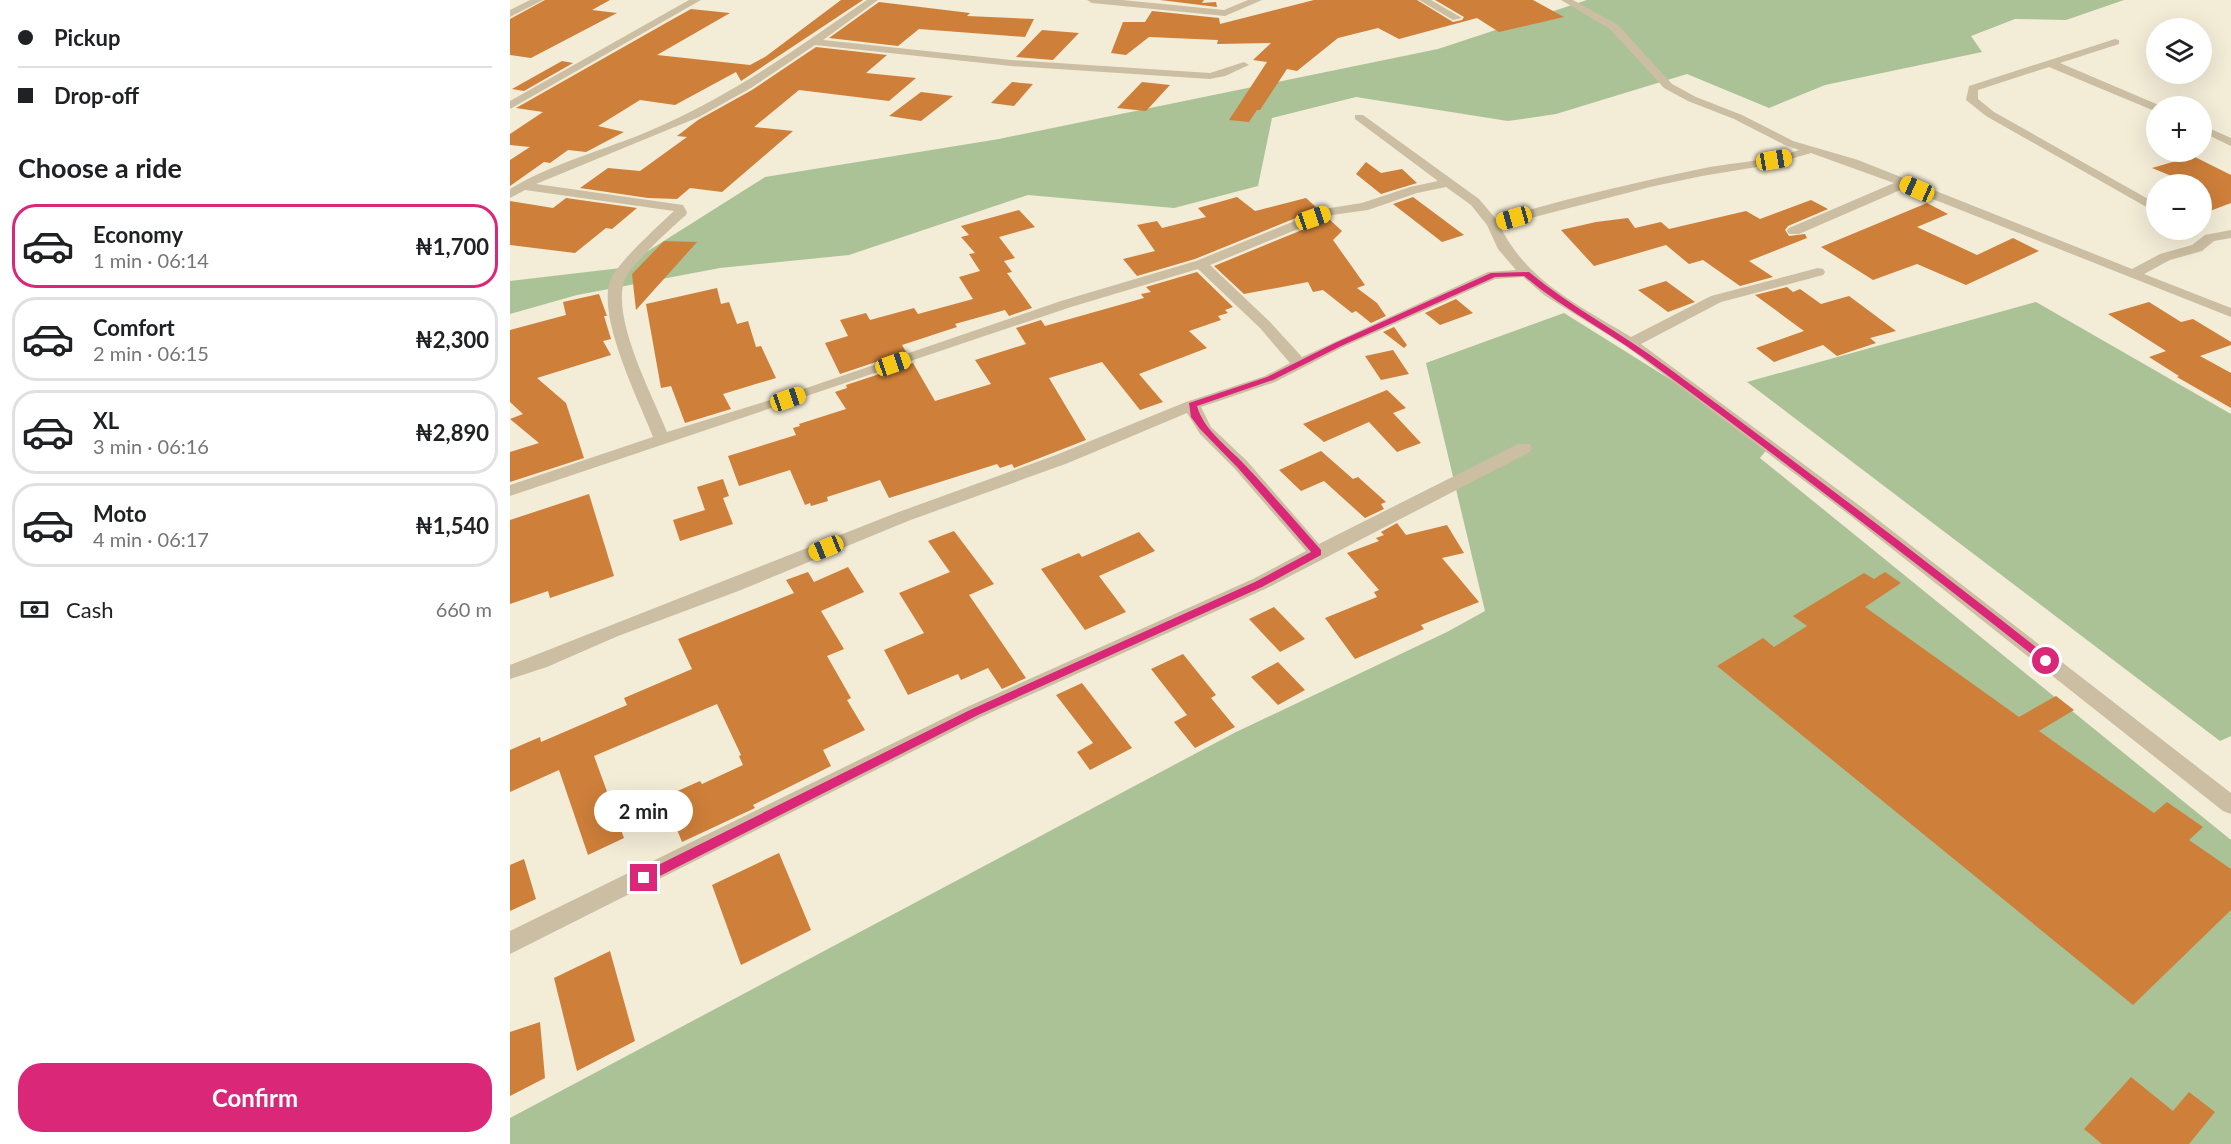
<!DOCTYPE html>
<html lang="en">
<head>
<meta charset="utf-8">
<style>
  body { margin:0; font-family:Lato,sans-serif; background:#f6f6f6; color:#202124; height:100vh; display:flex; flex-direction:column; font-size:22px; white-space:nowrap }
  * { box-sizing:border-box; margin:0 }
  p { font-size:20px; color:#757577 }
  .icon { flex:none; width:33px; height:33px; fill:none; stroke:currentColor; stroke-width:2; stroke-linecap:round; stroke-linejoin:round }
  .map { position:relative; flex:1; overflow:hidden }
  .drawer { display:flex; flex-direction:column; background:#fff; width:510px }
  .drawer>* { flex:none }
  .hud { display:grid; align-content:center; height:132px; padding:0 18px; background:#fff }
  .tools { position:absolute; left:1636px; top:18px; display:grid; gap:12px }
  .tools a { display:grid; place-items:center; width:66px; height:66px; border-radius:50%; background:#fff; box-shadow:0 6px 24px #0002; font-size:30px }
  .end { position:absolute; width:27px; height:27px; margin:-14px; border:8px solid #db2777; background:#fff; box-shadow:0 0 0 3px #fff }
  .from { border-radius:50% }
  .bubble { position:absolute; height:42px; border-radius:21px; background:#fff; box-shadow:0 6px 24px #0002; font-size:20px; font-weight:700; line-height:42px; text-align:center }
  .car { position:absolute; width:18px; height:36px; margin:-18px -9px; border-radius:8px; box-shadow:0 0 4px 2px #0007; background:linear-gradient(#f5c518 24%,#345 0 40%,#f5c518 0 76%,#345 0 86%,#f5c518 0) }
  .hud b { display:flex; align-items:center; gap:21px; height:57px; font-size:22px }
  .hud b+b { border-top:2px solid #e0e0e0 }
  .hud i { width:15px; height:15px; background:#202124 }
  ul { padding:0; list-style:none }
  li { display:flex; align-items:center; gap:18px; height:84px; margin:0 12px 9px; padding:0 6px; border:3px solid #e0e0e0; border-radius:24px }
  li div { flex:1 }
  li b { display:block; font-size:22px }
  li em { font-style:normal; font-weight:700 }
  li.on { border-color:#db2777 }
  li>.icon { width:54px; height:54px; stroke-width:1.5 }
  h2 { padding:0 18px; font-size:27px; line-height:72px }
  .pay { display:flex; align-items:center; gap:15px; height:66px; padding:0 18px; font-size:22px }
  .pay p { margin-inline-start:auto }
  .cta { display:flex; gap:12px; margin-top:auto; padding:12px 18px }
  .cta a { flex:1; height:69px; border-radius:24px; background:#db2777; color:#fff; font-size:24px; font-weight:700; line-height:69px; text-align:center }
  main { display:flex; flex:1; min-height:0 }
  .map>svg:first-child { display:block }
  .green { fill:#aac296 }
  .building { fill:#ce7f3a }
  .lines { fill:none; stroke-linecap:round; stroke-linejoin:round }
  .minor { fill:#cbbea2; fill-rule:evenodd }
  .route { fill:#db2777 }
</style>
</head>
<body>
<main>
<section class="drawer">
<div class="hud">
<b><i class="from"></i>Pickup</b>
<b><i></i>Drop-off</b>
</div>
<h2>Choose a ride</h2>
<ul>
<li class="on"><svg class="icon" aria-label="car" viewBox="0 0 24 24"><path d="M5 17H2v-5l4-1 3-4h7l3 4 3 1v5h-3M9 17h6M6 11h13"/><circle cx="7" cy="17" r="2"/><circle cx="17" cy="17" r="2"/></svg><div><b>Economy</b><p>1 min · 06:14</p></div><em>₦1,700</em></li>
<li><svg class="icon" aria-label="car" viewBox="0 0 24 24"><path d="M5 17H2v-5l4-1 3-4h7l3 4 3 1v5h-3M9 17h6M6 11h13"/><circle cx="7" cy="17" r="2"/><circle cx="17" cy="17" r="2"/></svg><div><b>Comfort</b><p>2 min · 06:15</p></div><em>₦2,300</em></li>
<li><svg class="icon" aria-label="car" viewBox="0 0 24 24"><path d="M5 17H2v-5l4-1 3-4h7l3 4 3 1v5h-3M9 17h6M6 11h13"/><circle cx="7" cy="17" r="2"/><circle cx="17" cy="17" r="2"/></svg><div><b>XL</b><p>3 min · 06:16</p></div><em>₦2,890</em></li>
<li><svg class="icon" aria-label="car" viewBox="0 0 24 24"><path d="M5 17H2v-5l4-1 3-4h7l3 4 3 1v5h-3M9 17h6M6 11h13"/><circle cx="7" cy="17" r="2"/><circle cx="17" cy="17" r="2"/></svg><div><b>Moto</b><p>4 min · 06:17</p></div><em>₦1,540</em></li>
</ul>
<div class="pay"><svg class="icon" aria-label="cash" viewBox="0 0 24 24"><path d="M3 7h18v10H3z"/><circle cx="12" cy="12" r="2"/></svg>Cash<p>660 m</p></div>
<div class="cta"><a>Confirm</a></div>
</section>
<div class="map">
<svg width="1721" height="1144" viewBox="0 0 1721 1144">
  <rect width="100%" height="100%" fill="#f3ecd7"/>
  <!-- green -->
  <g class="green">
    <path d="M1077,0H1614L1556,20L1505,19L1461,36L1472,52L1315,85L1259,108L1177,74L1046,114L998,121L846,97L762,118L748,186L664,208L518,195L339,255L210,268L67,295L0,314V281L111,268L255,177L489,139L928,49Z"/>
    <path d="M1526,302L1721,414V736L1710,741L1237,382Z"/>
    <path d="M1054,313L1262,443L1250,458L1721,840V1144H0V1118L726,732L937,632L975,611L916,363Z"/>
  </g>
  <!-- building -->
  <g class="building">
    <path d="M35,0H100L82,10L107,13L21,58L0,55V19Z"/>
    <path d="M331,0H353L231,81L226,72L165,105L130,100L88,126L114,132L76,152L58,150L40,163L34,162L0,186V160L20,147L0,145V134L33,112L6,108L163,19L181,9L220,13L147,55L240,65L255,57Z"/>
    <path d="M650,0H694L692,3L706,2L707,7Z"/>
    <path d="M804,0H907L943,22L952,20L954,17L925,0H1023L1054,17L989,32L967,18L889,39L868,28L828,38L787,71L777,69L750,110H747L739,122L719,120L757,62L743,60L761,43L707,44L708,40L639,37L616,55L601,53L613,22H635L642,11L709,18L710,24Z"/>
    <path d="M369,2L460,13L457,16L524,19L515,37L409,29L388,46L319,38Z"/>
    <path d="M532,30L569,33L543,60L506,57Z"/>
    <path d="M306,47L377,55L356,73L406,78L379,101L289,90L244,127L283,131L212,192L180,188L167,199L138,198L70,188L98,168L130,171L177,137L167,136L188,120L242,90Z"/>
    <path d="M52,61L63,63L14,91L2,89Z"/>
    <path d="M502,82L523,84L504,106L481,103Z"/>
    <path d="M632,82L660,85L636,111L607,108Z"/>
    <path d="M411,92L443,96L411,121L379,116Z"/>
    <path d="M1683,156L1721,175V203L1692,214V184H1681L1642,168Z"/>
    <path d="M856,162L871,173L892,169L907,183L871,194L846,174Z"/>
    <path d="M727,197L745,211L796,198L808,209L685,259L627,276L613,259L645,251L627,225L647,221L652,228L696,217L688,208Z"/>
    <path d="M903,197L954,235L932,242L883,204Z"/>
    <path d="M56,198L127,208L102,229L96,228L65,253L0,245V201L43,208Z"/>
    <path d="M1301,200L1318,209L1278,226L1275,230L1279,236L1295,234L1297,238L1239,261L1263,277L1230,286L1193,260L1179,264L1156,245L1084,266L1051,230L1086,222L1118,218L1125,228L1151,222L1159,229L1236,211L1250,219Z"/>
    <path d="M1417,203L1438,214L1407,227L1467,255L1503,238L1529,251L1456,285L1407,264L1363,280L1311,247Z"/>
    <path d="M509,210L525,227L489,237L505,258L494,261L502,272L497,273L522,308L499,316L495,310L445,324L447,327L392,345L396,352L330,374L315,343L338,336L330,320L356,313L360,320L404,308L408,314L463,299L449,277L470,271L459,254L465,253L451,237L459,235L451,226Z"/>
    <path d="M819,219L832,231L823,240L855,285L847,288L867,303L876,316L861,323L846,311L842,313L813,290L803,292L798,282L734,294L704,266Z"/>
    <path d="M154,241L187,242L126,310L122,274Z"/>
    <path d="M687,272L723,307L715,310L718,313L708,316L711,320L679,331L697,348L629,374L653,402L630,410L592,362L539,378L576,440L504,468L502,464L490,468L487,464L379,498L370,480L317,497L318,501L301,506L300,503L295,505L280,470L229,486L218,456L286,435L283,428L290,426L289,424L336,409L325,392L337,388L336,385L403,363L425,401L481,384L465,360L516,344L506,328L531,320L535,326L634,298L631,294L641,292L636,287Z"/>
    <path d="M1156,281L1185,302L1158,312L1128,290Z"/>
    <path d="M1277,287L1283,292L1290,289L1311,304L1339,296L1386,331L1360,338L1366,343L1327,356L1313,345L1264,362L1246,348L1294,331L1245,295Z"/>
    <path d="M207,288L211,304L219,302L227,324L238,321L246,347L251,346L266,378L213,394L221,409L175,423L161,386L151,388L136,304Z"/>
    <path d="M89,294L97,316H94L101,339L93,341L101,355L27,378L56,403L74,458L0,482V452L29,443L0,419L13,414L0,402V330L56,315L53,302Z"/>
    <path d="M946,299L963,313L930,325L915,313Z"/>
    <path d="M1639,302L1671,322L1683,319L1721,342V345L1690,356L1721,373V408L1667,377L1669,376L1639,357L1656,351L1598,314Z"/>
    <path d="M884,327L897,345L894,348L873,332Z"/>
    <path d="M883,350L899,374L871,380L855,356Z"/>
    <path d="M877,390L896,408L883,413L911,443L887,452L859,422L814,442L793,424Z"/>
    <path d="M811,451L843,479L848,477L876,502L871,504L874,509L855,518L814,481L791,491L769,470Z"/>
    <path d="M213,479L219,496L213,498L223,524L170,541L163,520L195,510L187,487Z"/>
    <path d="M79,494L104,576L40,598L38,591L0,604V520Z"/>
    <path d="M887,523L896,535L937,525L954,553L932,558L969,602L911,625L914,629L845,659L815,618L867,597L864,592L869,590L837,553L869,541L866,538L874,535L871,532Z"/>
    <path d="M444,531L484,584L459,595L516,678L492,689L478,668L451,680L448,674L398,695L374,650L414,633L389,593L440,572L418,541Z"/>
    <path d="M629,532L645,551L589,576L616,612L575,630L531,569L569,553L572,557Z"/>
    <path d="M338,567L354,592L311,611L334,649L317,656L341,698L337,700L355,730L313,750L321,766L243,805L245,808L172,842L154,797L190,781L192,784L233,765L229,756L231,755L207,704L84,756L114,838L78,855L49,770L0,792V750L30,737L31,742L117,705L114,698L182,669L168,639L284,593L276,580L298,572L304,582Z"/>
    <path d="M1375,572L1391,583L1355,607L1509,717L1546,696L1564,710L1529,731L1644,813L1657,802L1693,827L1679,840L1721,869V910L1623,1005L1207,666L1253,638L1264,647L1297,626L1283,616L1354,573L1364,579Z"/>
    <path d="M764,607L795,639L770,652L739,619Z"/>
    <path d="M673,654L706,695L701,698L725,727L685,748L664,722L677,715L641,669Z"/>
    <path d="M768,662L795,690L768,705L741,677Z"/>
    <path d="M572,683L622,748L580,770L567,752L583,743L546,695Z"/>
    <path d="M269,853L301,930L231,965L202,885Z"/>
    <path d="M14,859L26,899L0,911V865Z"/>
    <path d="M100,951L125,1041L67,1071L44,978Z"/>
    <path d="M30,1022L35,1078L0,1096V1032Z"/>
    <path d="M1621,1077L1663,1111L1679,1092L1705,1112L1679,1144H1592L1574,1129Z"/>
  </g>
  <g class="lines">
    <!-- minor -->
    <g class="minor">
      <path d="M20,0H33L0,17V10Z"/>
      <path d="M179,0H191L0,109V101Z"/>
      <path d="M357,0H368L313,40L501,60L700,73L734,62L739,65L715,76L700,79L501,66L305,45L241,88L189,117L26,184L173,205L177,212L176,215C163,226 121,265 115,279C100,316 142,395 157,432L273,396L551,301L686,261L814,209L852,203L900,187L928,181L845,119V115H853L969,199L986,219C1053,200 1121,183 1190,169C1223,162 1257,162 1289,150L1275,145L1224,119L1178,101L1154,88L1100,29L1051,0H1063L1108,25L1162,84L1186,97L1232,115L1283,141L1348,160L1622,269L1650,254L1682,245L1695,235L1721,230V238L1704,241L1692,251L1660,260L1634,274L1721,308V317L1395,188L1289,234H1279L1277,231L1279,228L1384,183L1301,153L1259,165L1192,176L1140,187L990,226C1016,281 1072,307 1121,337L1201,296L1308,268L1313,269L1315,272L1313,275L1211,302L1131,344L1354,509L1721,793V814L1713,811L1342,517L1116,346L1034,295L1013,277L985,279L833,347L765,382L691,407L701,427L737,461L809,544L1008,444H1020L1022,448L1020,452L755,589L471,717L0,954V931L457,707L743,579L796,551L725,469L690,434L677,413L558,463L398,521L231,590L108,636L37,667L0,679V665L386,513L546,455L676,402L755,376L780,363L750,328L688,269L561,307L0,496V485L143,437C129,400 82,309 103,275C114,257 148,226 164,211L15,190L0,198V189C48,160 104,148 155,124C228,91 292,45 357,0ZM936,187L961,205L977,225L988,249L1006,270L978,272L792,357L760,322L700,265L822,215L858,210L907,193Z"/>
      <path d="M577,0H612L714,10L738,0H752L715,16L582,3Z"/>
      <path d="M909,0H921L952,18L943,20Z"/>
      <path d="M1605,39L1609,40V44L1550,63L1651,106H1647V112L1539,67L1468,90V99L1484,112L1647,204V213L1476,116L1456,100L1459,86Z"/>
      <path d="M1692,125L1721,138V146L1692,132Z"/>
    </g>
  </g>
  <!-- route -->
  <path class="route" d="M1019,272C1062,308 1112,333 1157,367C1286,462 1414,559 1540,658V663H1533C1406,563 1279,465 1149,369C1106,336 1056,311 1014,276L985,277L831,346L763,380L687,406C693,429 717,446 733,463C760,491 785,521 811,550V555L752,587L468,715L138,882H130V874L460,710L745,582L801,552L728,468L690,429L681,417L679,403L757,377L825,343L981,273Z"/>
</svg>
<div class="tools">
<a><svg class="icon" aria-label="layers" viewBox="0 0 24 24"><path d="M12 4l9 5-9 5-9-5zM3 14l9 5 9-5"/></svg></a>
<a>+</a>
<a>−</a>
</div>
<i class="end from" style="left:1536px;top:661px"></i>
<i class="end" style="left:134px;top:878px"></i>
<div class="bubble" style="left:84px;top:790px;width:99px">2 min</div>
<i class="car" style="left:1264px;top:160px;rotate:80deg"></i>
<i class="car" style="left:1407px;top:189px;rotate:294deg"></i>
<i class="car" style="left:803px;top:218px;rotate:71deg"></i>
<i class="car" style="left:1004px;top:218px;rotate:254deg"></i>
<i class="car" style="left:383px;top:364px;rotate:71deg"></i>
<i class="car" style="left:278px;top:399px;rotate:71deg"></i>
<i class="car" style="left:316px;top:548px;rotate:248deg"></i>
</div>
</main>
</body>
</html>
